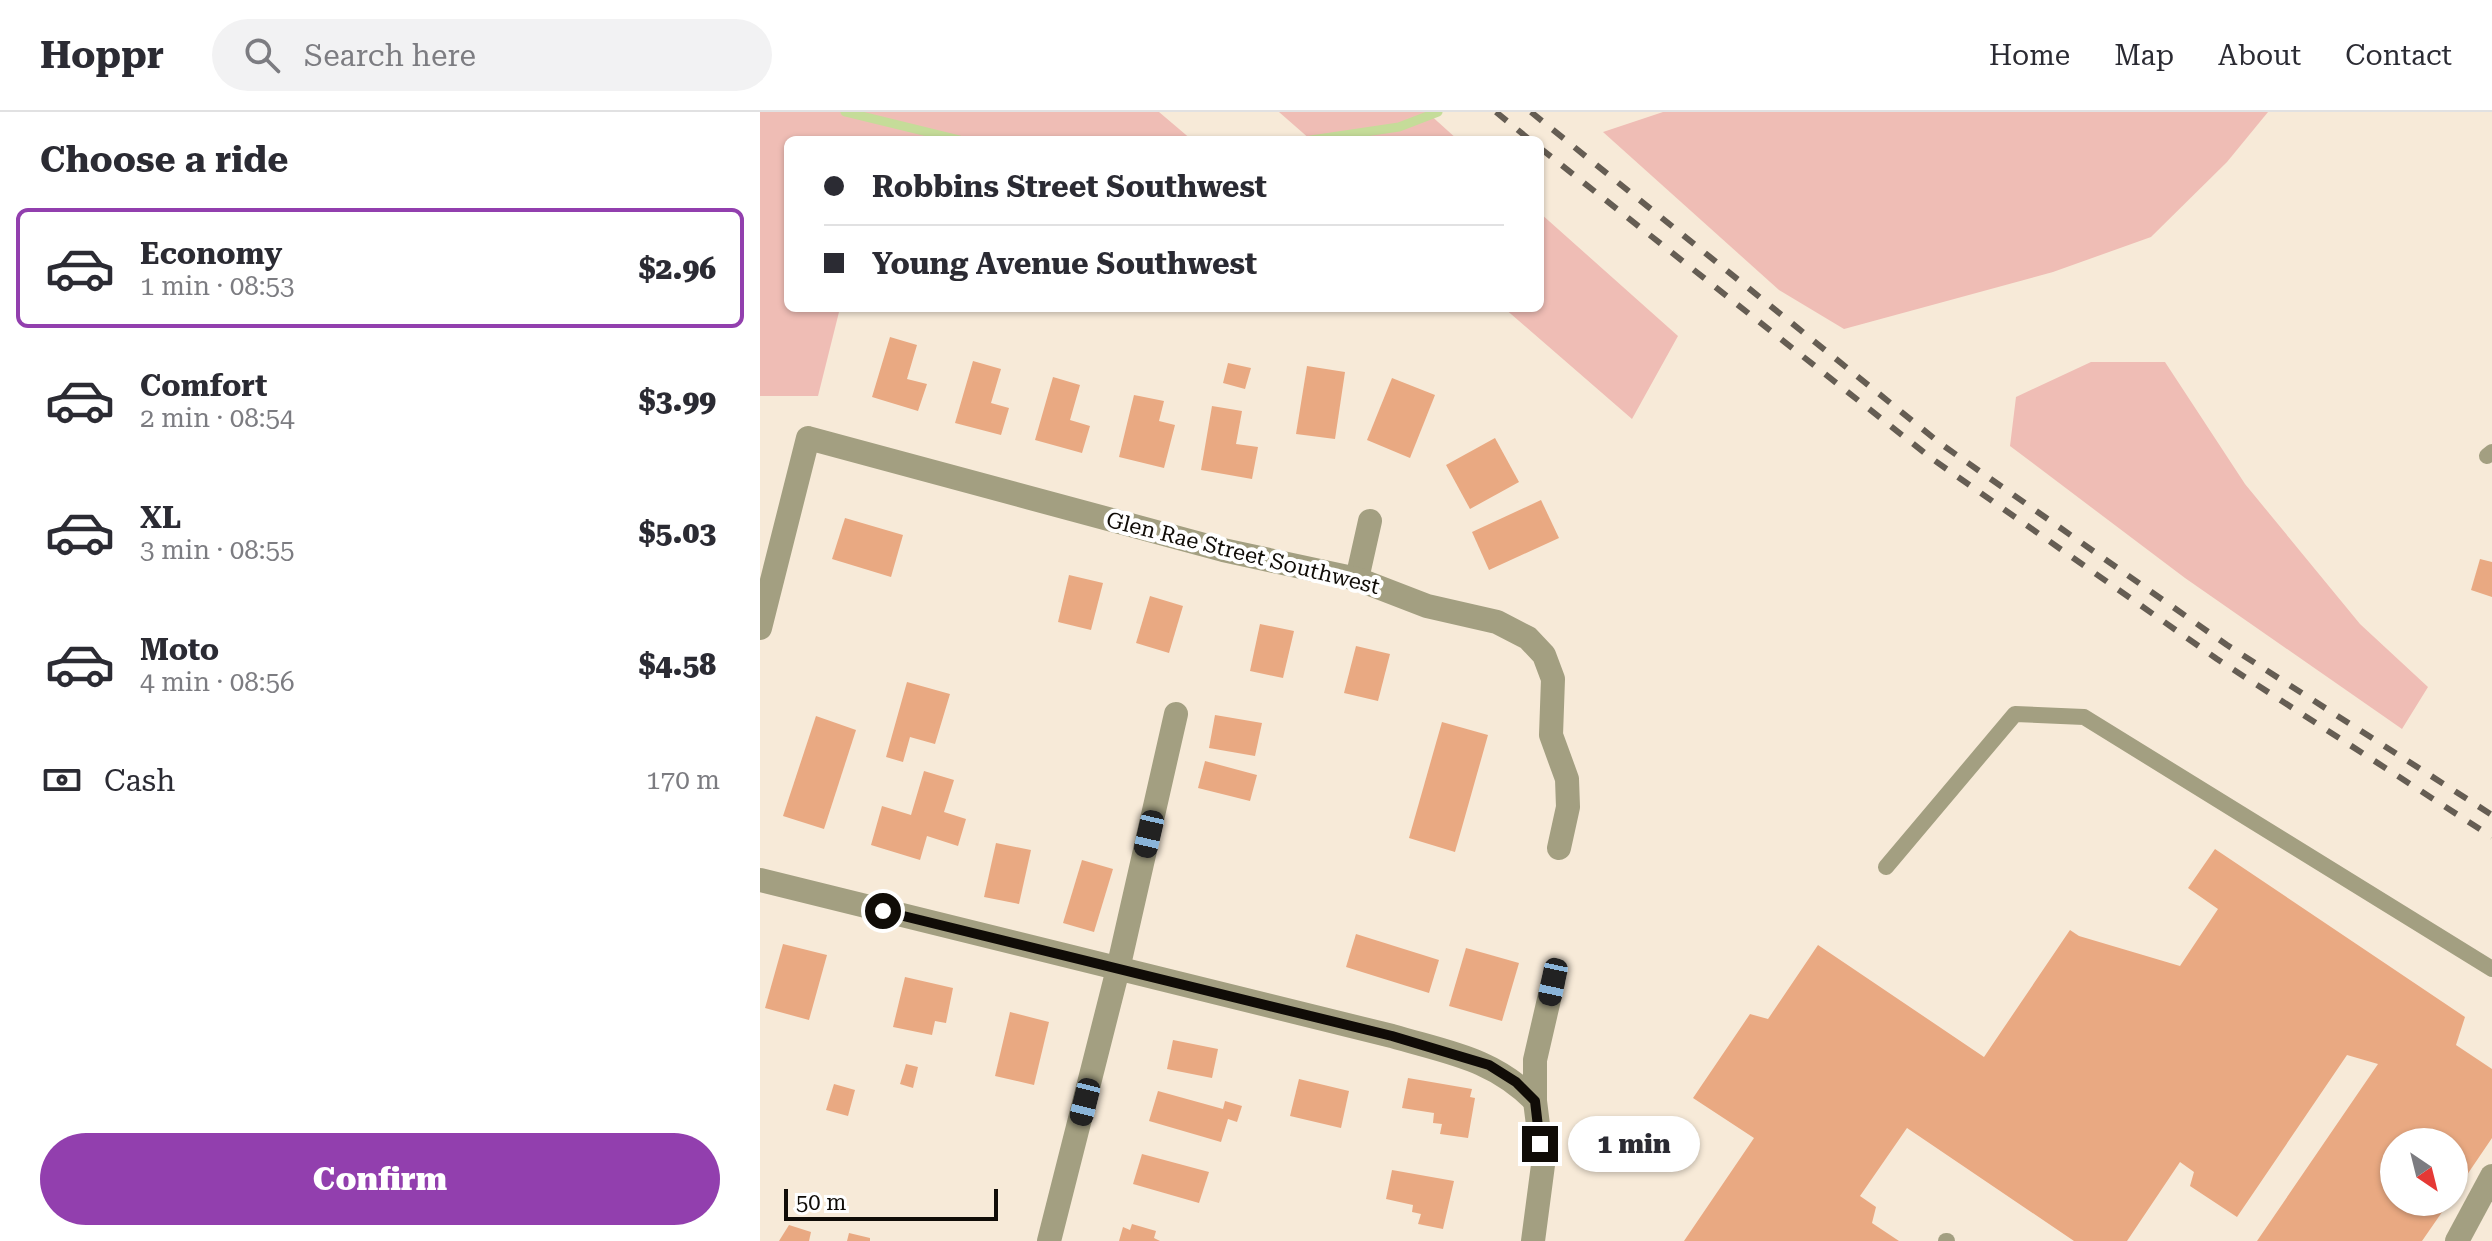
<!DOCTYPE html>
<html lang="en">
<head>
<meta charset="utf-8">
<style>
  body { margin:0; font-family:"Roboto Serif",serif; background:#f2f2f3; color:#2b2b33; height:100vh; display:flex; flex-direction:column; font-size:30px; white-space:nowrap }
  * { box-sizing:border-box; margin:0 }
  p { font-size:26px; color:#7c7c81 }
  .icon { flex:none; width:44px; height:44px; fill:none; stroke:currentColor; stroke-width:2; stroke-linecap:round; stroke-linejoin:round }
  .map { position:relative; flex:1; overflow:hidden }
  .panel { display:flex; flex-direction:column; background:#fff; width:760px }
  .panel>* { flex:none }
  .hud { position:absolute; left:24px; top:24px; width:760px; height:176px; border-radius:12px; box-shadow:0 2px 6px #0004; display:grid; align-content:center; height:176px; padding:0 40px; background:#fff }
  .needle { width:52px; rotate:145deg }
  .fabs { position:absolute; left:1620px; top:1016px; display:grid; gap:16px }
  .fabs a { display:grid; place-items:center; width:88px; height:88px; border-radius:50%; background:#fff; box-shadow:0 2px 6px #0004; font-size:40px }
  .scale { position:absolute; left:24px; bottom:20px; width:214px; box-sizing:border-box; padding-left:8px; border:4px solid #100c07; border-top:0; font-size:22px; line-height:28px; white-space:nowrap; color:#100c07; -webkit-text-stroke:6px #fff; paint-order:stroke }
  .end { position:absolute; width:36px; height:36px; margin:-18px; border:10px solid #100c07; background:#fff; box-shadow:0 0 0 4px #fff }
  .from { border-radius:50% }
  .bubble { position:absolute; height:56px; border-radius:28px; background:#fff; box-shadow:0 2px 6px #0004; font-size:26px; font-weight:800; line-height:56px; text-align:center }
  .car { position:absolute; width:24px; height:48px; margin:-24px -12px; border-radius:10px; box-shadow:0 0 6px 2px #0007; background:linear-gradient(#222 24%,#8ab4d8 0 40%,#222 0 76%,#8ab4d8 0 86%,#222 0) }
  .hud b { display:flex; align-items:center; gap:28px; height:76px; font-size:30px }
  .hud b+b { border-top:2px solid #e1e1e2 }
  .hud i { width:20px; height:20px; background:#2b2b33 }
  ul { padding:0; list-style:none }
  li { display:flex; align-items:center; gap:24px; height:120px; margin:0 16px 12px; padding:0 24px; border:4px solid transparent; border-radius:12px }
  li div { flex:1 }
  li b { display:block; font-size:30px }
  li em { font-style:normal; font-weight:800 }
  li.on { border-color:#923fae }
  li>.icon { width:72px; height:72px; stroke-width:1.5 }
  h2 { padding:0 40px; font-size:36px; line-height:96px }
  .pay { display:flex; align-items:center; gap:20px; height:88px; padding:0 40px; font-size:30px }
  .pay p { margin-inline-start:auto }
  .action { display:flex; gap:16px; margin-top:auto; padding:16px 40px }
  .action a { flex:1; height:92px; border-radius:48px; background:#923fae; color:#fff; font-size:32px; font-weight:800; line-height:92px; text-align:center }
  header { display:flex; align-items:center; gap:48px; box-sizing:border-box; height:112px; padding:0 40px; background:#fff; border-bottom:2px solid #e1e1e2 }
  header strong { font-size:38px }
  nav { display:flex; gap:44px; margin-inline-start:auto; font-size:28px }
  .search { width:560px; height:72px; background:#f2f2f3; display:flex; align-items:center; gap:20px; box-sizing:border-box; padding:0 28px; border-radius:44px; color:#7c7c81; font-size:30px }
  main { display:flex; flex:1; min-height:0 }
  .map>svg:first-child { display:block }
  .green { fill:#efbdb5 }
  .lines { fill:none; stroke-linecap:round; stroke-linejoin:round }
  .stream { stroke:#c5dc99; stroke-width:9 }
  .building { fill:#e9a982 }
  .service { stroke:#a39f81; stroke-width:16 }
  .minor { stroke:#a39f81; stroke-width:24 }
  .tertiary { stroke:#a39f81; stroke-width:24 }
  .rail { stroke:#655d53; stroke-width:6; stroke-dasharray:14 14; stroke-linecap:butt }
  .route { stroke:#100c07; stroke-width:10 }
  .labels { text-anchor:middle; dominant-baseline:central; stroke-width:8; stroke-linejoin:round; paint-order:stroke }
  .street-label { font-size:22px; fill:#100c07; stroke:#fff }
</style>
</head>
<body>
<header>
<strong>Hoppr</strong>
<div class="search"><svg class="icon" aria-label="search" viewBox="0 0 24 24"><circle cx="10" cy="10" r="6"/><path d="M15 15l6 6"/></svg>Search here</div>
<nav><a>Home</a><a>Map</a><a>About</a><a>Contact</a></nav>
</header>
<main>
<section class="panel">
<h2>Choose a ride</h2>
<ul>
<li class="on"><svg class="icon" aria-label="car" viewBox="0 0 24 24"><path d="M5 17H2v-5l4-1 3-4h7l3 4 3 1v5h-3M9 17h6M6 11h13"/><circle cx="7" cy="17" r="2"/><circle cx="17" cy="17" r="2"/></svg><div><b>Economy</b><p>1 min · 08:53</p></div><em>$2.96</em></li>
<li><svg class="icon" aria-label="car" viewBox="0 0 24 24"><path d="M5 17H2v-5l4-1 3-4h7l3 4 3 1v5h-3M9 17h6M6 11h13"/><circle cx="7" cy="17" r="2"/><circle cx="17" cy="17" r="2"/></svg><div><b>Comfort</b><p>2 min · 08:54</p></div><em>$3.99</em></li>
<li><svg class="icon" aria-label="car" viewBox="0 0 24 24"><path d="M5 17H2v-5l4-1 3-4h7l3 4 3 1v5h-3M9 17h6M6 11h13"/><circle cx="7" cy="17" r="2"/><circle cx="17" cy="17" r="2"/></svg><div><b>XL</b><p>3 min · 08:55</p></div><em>$5.03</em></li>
<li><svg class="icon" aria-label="car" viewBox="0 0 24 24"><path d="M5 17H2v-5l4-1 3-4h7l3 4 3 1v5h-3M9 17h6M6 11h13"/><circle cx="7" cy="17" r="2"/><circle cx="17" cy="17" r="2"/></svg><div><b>Moto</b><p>4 min · 08:56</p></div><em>$4.58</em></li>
</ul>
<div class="pay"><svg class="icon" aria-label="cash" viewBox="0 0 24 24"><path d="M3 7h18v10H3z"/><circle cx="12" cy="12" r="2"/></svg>Cash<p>170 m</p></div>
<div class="action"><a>Confirm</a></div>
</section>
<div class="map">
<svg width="1732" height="1129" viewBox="0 0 1732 1129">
  <rect width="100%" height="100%" fill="#f7ead8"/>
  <!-- green -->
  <g class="green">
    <path d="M0,0H399L432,28H28V196H80L58,284H0Z"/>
    <path d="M519,0H667L698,28H551Z"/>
    <path d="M903,0H1508L1467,50L1391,125L1293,160L1084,217L1019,178L843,20Z"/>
    <path d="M780,101L918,224L872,307L744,196H780Z"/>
    <path d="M1331,250H1405L1485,372L1600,512L1668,575L1642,617L1425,466L1250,334L1256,285Z"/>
  </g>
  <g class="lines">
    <!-- stream -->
    <g class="stream">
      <path d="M85,0L200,28"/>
      <path d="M551,28L639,15L678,0"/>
    </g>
  </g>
  <!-- building -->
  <g class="building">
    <path d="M130,225L157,233L147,267L167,272L158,299L112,285Z"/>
    <path d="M213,249L241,257L231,291L249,296L241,323L195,311Z"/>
    <path d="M468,251L491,256L485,277L463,271Z"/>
    <path d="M547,254L585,260L575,327L536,322Z"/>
    <path d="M293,265L320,273L310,308L330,314L322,341L275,328Z"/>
    <path d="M632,266L675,283L650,346L607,328Z"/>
    <path d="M374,283L404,289L399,309L415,313L404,356L359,345Z"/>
    <path d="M452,294L482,299L476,332L498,335L492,367L441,358Z"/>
    <path d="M735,326L759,370L710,397L686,353Z"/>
    <path d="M781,388L799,426L729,458L712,420Z"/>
    <path d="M85,406L143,423L131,465L72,447Z"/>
    <path d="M1720,447L1732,450V485L1711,478Z"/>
    <path d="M309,463L343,471L331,518L298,510Z"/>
    <path d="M390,484L423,494L409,541L376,531Z"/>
    <path d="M500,512L534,519L523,566L490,559Z"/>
    <path d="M596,534L630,542L618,589L584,581Z"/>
    <path d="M147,570L190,582L175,632L150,625L143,650L126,645Z"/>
    <path d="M455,603L502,611L495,644L449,636Z"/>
    <path d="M56,604L96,618L64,717L23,704Z"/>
    <path d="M682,610L728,623L695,740L649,726Z"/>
    <path d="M445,649L497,663L490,689L438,676Z"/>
    <path d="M164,659L194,668L184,700L206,707L198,734L167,724L160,748L111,733L122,694L151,703Z"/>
    <path d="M236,731L271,738L259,792L224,785Z"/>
    <path d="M1455,737L1705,905L1696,933L1732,957V1026L1694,1082V1030H1634V1090H1689L1662,1129H1497L1618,952L1587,943L1477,1105L1430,1074L1434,1060L1420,1050L1367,1129H1314L1147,1016L1100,1084L1116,1095L1112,1111L1139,1129H924L994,1026L933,986L990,902L1008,907L1058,833L1224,945L1310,818L1319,824L1420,854L1458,797L1428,776Z"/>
    <path d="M322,748L353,757L334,820L303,811Z"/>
    <path d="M596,822L679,848L669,881L586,855Z"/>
    <path d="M23,832L67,843L49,908L5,896Z"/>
    <path d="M706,836L759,851L742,909L689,894Z"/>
    <path d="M145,865L193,876L186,911L175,909L172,923L133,915Z"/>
    <path d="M250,900L289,910L274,973L235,964Z"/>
    <path d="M413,928L458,937L452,966L407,957Z"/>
    <path d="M146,952L158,955L153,976L140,972Z"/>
    <path d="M648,966L712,977L710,985L715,986L708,1026L680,1022L682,1012L673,1011L674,1001L642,996Z"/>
    <path d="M539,967L589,979L581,1016L530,1004Z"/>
    <path d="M74,972L95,978L88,1004L66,998Z"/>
    <path d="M398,979L463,997L465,989L482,994L477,1010L468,1007L461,1030L389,1009Z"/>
    <path d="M382,1042L449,1060L439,1091L373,1072Z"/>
    <path d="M632,1058L694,1069L683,1117L658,1112L661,1102L652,1100L653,1093L626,1087Z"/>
    <path d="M372,1112L396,1119L394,1126L400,1129H359L363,1115L370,1118Z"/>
    <path d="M29,1113L51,1120L49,1129H19Z"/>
    <path d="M89,1121L110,1126V1129H87Z"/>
  </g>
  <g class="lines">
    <!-- service -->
    <g class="service">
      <path d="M1727,344L1732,340"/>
      <path d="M1126,755L1255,602L1324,605L1732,857"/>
      <path d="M1186,1129H1187"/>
    </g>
    <!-- minor -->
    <g class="minor">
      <path d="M597,467L610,409"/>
      <path d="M0,516L48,326L463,438L597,467L667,494L737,510L768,526L784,543L793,567L791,623L807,667L808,695L799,736"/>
      <path d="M0,768L632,924C689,941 732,946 775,989"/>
      <path d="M289,1129L358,857L416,602"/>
      <path d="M773,1129L783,1053L775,989V948L793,870"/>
    </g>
    <!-- tertiary -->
    <path class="tertiary" d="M1697,1129L1732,1064"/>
    <!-- rail -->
    <g class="rail">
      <path d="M736,0L770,28"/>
      <path d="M771,0L1181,332L1467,533L1732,703"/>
      <path d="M780,36L1171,346L1457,547L1732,725"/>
    </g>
  </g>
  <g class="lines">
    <!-- route -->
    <path class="route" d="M123,799L632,924L729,953L756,970L775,989L780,1032"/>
  </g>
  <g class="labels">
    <!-- street labels -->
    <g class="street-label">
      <text transform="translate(483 441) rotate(14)">Glen Rae Street Southwest</text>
    </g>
  </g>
</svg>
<div class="fabs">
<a><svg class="needle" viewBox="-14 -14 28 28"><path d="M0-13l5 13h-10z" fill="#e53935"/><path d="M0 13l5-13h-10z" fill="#7c7c81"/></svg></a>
</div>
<div class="scale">50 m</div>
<i class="end from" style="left:123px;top:799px"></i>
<i class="end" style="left:780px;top:1032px"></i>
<div class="bubble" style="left:808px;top:1004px;width:132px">1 min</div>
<i class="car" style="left:389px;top:722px;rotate:193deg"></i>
<i class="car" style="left:793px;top:870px;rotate:192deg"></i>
<i class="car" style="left:325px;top:990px;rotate:194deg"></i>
<div class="hud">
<b><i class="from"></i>Robbins Street Southwest</b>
<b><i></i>Young Avenue Southwest</b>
</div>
</div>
</main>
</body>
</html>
